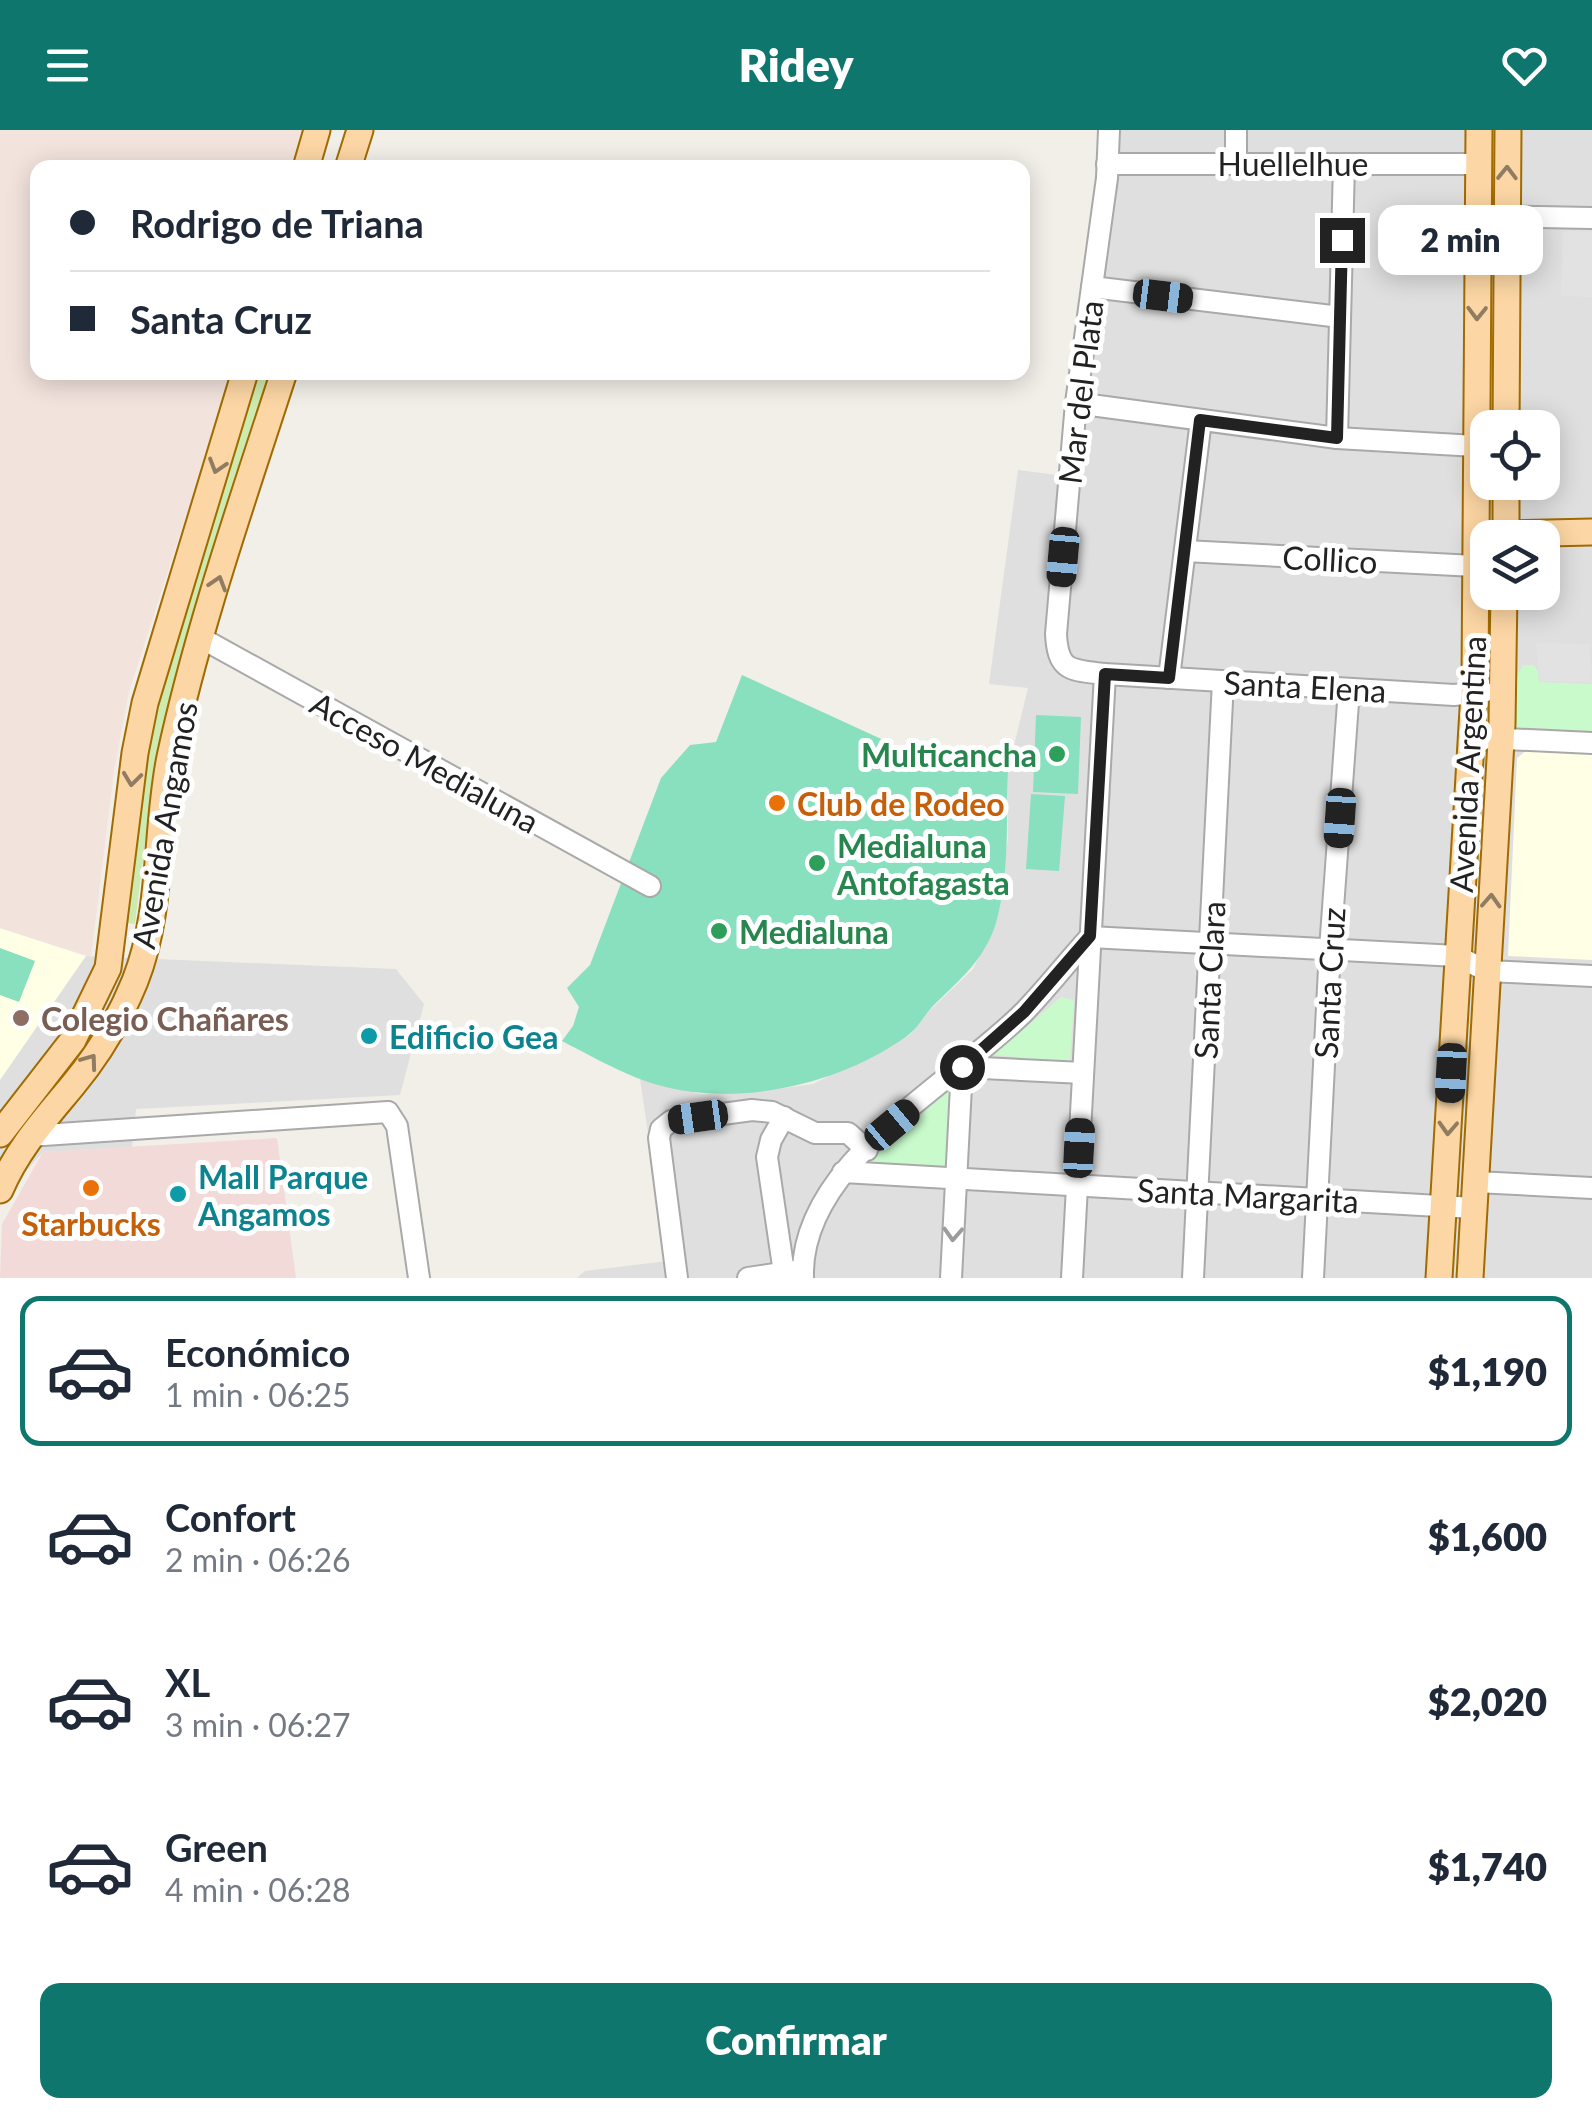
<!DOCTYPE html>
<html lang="es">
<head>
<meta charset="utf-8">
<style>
  body { margin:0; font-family:Lato,sans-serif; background:#f2f2f3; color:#1f2937; height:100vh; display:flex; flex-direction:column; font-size:38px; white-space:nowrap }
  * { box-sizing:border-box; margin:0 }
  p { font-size:32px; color:#747a83 }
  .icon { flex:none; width:55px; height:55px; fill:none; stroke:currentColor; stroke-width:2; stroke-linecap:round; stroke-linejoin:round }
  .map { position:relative; height:1148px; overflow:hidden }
  .details { display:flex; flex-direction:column; background:#fff; flex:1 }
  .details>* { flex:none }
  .guide { position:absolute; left:30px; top:30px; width:1000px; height:220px; border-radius:20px; box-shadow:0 5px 25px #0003; display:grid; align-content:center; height:220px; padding:0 40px; background:#fff }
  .controls { position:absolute; left:1470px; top:280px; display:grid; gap:20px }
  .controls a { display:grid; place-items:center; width:90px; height:90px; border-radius:20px; background:#fff; box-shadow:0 5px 25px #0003; font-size:50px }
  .end { position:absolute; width:45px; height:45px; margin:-22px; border:12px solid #222; background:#fff; box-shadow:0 0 0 5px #fff }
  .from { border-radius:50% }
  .bubble { position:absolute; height:70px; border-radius:20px; background:#fff; box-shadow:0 5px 25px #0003; font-size:32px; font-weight:800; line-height:70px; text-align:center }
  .car { position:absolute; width:30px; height:60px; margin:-30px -15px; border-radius:12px; box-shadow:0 0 8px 2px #0007; background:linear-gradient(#222 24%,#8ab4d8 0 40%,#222 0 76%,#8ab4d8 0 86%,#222 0) }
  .guide b { display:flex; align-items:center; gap:35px; height:95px; font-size:38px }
  .guide b+b { border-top:2px solid #e0e1e3 }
  .guide i { width:25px; height:25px; background:#1f2937 }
  ul { padding:18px 0 0; list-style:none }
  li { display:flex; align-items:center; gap:30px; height:150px; margin:0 20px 15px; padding:0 20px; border:5px solid transparent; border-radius:20px }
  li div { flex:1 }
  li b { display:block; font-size:38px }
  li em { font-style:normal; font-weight:800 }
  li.selected { border-color:#0f766e }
  li>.icon { width:90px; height:90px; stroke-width:1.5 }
  .action { display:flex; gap:20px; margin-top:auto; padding:20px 40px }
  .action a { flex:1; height:115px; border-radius:20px; background:#0f766e; color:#fff; font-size:40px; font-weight:800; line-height:115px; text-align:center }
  header { display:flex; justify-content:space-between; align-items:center; height:130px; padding:0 40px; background:#0f766e; color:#fff; font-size:45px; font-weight:800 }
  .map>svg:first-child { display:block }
  .residential { fill:#e0dfdf; fill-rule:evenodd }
  .commercial { fill:#f2dad9 }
  .education { fill:#ffffe5 }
  .military { fill:#f3e3dd }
  .grass { fill:#cdebb0 }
  .park { fill:#c8facc }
  .pitch { fill:#88e0be }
  .parking { fill:#e2e2e2 }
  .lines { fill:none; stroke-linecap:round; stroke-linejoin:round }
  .minor-casing { stroke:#a9a9a9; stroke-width:24 }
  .major-casing { stroke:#a06b00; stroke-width:29 }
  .minor { stroke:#fff; stroke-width:20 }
  .major { stroke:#fcd6a4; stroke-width:25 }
  .oneway { stroke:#8f7c63 }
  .oneway2 { stroke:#9c9c9c }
  .route { stroke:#222; stroke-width:12 }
  .leisure-dot { fill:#2e9e5b; stroke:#fff; stroke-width:4 }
  .food-dot { fill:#e8710a; stroke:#fff; stroke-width:4 }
  .education-dot { fill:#8d6e63; stroke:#fff; stroke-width:4 }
  .culture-dot { fill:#0f9aa8; stroke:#fff; stroke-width:4 }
  .labels { text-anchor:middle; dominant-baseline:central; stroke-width:10; stroke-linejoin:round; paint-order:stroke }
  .street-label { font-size:32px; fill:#222; stroke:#fff }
  .leisure-label { font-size:32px; font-weight:bold; fill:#27864d; stroke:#fff; text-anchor:start }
  .food-label { font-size:32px; font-weight:bold; fill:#c56008; stroke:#fff; text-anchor:start }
  .education-label { font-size:32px; font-weight:bold; fill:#785e54; stroke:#fff; text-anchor:start }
  .culture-label { font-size:32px; font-weight:bold; fill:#0d838f; stroke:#fff; text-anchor:start }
</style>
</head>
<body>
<header><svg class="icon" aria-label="menu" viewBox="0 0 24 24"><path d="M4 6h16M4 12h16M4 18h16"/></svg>Ridey<svg class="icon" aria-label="heart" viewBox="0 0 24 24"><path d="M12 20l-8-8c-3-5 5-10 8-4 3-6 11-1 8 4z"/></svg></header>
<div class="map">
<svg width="1592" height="1148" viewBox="0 0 1592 1148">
  <rect width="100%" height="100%" fill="#f2efe9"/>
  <!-- residential -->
  <g class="residential">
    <path d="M1103,0H1592V1148H577L585,1141L667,1131L640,949L700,964L755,962L813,954L910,905L928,882L973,839L995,795L1008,708V640L1028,558L989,554L1018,340L1057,345L1090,128ZM1488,298H1542V352H1488ZM1488,408H1542V462H1488Z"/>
    <path d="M0,798L86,826L396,839L424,874L400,965L136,979L132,1017L43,1022L26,1041L0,1048Z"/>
  </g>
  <!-- commercial -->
  <path class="commercial" d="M277,1008L296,1148H0L2,1094L43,1022Z"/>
  <!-- education -->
  <g class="education">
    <path d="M1528,619L1592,623V830L1508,826L1517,628Z"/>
    <path d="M0,798L86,826L0,950Z"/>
  </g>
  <!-- military -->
  <path class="military" d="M0,0H304L293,37L38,38V242L232,243L129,562L114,641L91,827L0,798Z"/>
  <!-- grass -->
  <path class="grass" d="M251,243H270L176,541L155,631L135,794L121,792L150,579Z"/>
  <!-- park -->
  <g class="park">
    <path d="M1523,535H1533L1538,541L1539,552L1592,554V601L1513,597L1515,549Z"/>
    <path d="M1061,867L1074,870L1070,932L994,925Z"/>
    <path d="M955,954L948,1041L864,1037Z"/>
  </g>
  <!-- pitch -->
  <g class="pitch">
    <path d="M742,545L914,624L1008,640C1006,691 1010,743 996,793C984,831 959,850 932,877C924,886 917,899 907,906C835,958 722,982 637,948C612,938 587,924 562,911L573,896L579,877L567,858L590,835L661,648L690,615L716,612Z"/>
    <path d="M1036,585L1081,587L1078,664L1033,662Z"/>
    <path d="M1031,664L1065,666L1059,741L1026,739Z"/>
    <path d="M0,818L35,831L19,872L0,865Z"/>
  </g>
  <!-- parking -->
  <g class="parking">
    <path d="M1563,101L1592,102V167L1561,166Z"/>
    <path d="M1536,513L1589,514L1592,552L1540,551Z"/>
  </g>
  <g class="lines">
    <defs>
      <g id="minor">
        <path d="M1109,0L1107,48L1076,273L1056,504C1058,542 1071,540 1105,544L1454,565L1484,562"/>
        <path d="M1236,0V33"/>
        <path d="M1107,34H1479"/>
        <path d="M1479,86L1592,88"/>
        <path d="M1092,157L1340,187"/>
        <path d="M1076,273L1337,308L1476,316"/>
        <path d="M1337,308L1344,34"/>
        <path d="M1185,421L1475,436"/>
        <path d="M201,508L650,756"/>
        <path d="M1169,548L1201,290"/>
        <path d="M1471,617L1485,608L1592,613"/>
        <path d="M1090,807L1457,826L1487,841L1592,846"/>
        <path d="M29,1006L388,982L397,996L419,1148"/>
        <path d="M843,1042L1474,1078"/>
        <path d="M1476,1052L1592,1058"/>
        <path d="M784,1143L767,1027L771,1010L784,987"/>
        <path d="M677,1148L659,1008L661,999L671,991L752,980L772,982L815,1003H848L867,1020"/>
        <path d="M748,1148L796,1141"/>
        <path d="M803,1148C799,1033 953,954 1025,881C1048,857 1068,831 1090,807"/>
        <path d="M951,1148L962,937L1083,943"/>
        <path d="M1072,1148L1105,544"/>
        <path d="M1193,1148L1223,551"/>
        <path d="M1313,1148L1330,819L1349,559"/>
      </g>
      <g id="major">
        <path d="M306,38L317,0"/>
        <path d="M348,38L360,0"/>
        <path d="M1506,298L1508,0"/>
        <path d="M1506,404L1592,402"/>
        <path d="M1506,408V352"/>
        <path d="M0,1004L73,910L108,838L135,623L145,573L245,242"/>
        <path d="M0,1060C18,1018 45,989 73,955C98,925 120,888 135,851C163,781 155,700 170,627C198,497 243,369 284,242"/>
        <path d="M1439,1148L1475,546L1479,0"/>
        <path d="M1470,1148L1502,594L1504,462"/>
      </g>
    </defs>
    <!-- minor casing -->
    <use href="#minor" class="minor-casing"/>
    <!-- major casing -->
    <use href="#major" class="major-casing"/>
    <!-- minor -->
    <use href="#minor" class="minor"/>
    <!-- major -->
    <use href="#major" class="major"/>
  </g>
  <!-- one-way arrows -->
  <defs><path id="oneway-chevron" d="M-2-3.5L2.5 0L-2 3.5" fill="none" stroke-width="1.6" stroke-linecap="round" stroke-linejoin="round" transform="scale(2.5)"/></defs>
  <g class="oneway">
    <use href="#oneway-chevron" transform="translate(1507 43) rotate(-89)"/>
    <use href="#oneway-chevron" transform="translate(1477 183) rotate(91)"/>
    <use href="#oneway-chevron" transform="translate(217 336) rotate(107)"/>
    <use href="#oneway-chevron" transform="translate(218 453) rotate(-73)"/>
    <use href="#oneway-chevron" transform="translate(132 649) rotate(97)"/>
    <use href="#oneway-chevron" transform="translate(1491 771) rotate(-87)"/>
    <use href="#oneway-chevron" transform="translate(90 931) rotate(-54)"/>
    <use href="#oneway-chevron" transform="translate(1448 998) rotate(93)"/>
  </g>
  <use class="oneway2" href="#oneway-chevron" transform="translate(953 1104) rotate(93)"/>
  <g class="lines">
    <!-- route -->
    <path class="route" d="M962,937L1024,882L1090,806L1105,544L1169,548L1200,290L1337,308L1342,110"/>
  </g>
  <!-- markers -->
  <g class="leisure-dot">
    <circle cx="1057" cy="624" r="10"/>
    <circle cx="817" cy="733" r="10"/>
    <circle cx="719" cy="801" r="10"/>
  </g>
  <g class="food-dot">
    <circle cx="777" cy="673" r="10"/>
    <circle cx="91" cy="1058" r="10"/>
  </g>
  <circle class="education-dot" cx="21" cy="888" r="10"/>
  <g class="culture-dot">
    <circle cx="369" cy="906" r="10"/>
    <circle cx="178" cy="1064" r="10"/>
  </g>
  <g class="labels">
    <!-- street labels -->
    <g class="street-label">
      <text x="1293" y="33">Huellelhue</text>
      <text transform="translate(1080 262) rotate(-83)">Mar del Plata</text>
      <text transform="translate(1330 429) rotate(3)">Collico</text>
      <text transform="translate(1305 556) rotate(3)">Santa Elena</text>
      <text transform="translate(425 632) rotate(29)">Acceso Medialuna</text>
      <text transform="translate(1467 634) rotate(-87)">Avenida Argentina</text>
      <text transform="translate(164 695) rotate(-80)">Avenida Angamos</text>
      <text transform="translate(1209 850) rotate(-87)">Santa Clara</text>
      <text transform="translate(1329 853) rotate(-87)">Santa Cruz</text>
      <text transform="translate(1248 1065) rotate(3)">Santa Margarita</text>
    </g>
    <!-- leisure labels -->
    <g class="leisure-label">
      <text x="1037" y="624" text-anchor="end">Multicancha</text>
      <text x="837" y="715">Medialuna<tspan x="837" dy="37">Antofagasta</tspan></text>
      <text x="739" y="801">Medialuna</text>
    </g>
    <!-- food labels -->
    <g class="food-label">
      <text x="797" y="673">Club de Rodeo</text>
      <text x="91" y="1093" text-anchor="middle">Starbucks</text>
    </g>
    <!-- education labels -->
    <g class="education-label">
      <text x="41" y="888">Colegio Chañares</text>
    </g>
    <!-- culture labels -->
    <g class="culture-label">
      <text x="389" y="906">Edificio Gea</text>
      <text x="198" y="1046">Mall Parque<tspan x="198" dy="37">Angamos</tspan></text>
    </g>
  </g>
</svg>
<div class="controls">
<a><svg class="icon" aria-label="locate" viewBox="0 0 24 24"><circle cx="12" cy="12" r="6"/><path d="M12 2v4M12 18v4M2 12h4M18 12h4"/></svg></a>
<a><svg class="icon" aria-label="layers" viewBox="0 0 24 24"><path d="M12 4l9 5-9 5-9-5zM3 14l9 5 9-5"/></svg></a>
</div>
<i class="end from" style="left:962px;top:937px"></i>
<i class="end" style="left:1342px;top:110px"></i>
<div class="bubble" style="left:1378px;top:75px;width:165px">2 min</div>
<i class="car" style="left:1163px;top:166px;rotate:97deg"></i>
<i class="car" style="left:1063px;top:427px;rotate:185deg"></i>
<i class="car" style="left:1340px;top:688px;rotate:184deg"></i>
<i class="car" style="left:1451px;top:943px;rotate:183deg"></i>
<i class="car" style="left:698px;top:987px;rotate:262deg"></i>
<i class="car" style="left:892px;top:995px;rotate:50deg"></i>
<i class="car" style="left:1079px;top:1018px;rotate:3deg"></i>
<div class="guide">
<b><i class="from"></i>Rodrigo de Triana</b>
<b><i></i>Santa Cruz</b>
</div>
</div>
<section class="details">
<ul>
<li class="selected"><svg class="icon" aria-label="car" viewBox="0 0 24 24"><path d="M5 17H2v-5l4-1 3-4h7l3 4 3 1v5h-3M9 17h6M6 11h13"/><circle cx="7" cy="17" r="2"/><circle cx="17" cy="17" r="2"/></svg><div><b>Económico</b><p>1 min · 06:25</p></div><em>$1,190</em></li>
<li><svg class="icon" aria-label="car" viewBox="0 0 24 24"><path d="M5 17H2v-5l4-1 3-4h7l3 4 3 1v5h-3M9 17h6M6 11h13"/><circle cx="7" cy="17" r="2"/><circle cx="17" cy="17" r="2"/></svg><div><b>Confort</b><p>2 min · 06:26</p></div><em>$1,600</em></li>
<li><svg class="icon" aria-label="car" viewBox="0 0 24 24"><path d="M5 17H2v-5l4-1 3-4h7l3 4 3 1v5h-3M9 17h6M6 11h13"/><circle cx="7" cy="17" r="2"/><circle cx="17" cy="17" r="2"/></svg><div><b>XL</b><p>3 min · 06:27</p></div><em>$2,020</em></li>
<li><svg class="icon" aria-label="car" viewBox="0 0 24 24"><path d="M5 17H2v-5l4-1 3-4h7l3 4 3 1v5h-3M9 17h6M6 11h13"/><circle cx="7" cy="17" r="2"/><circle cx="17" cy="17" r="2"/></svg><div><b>Green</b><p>4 min · 06:28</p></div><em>$1,740</em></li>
</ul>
<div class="action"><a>Confirmar</a></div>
</section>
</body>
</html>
